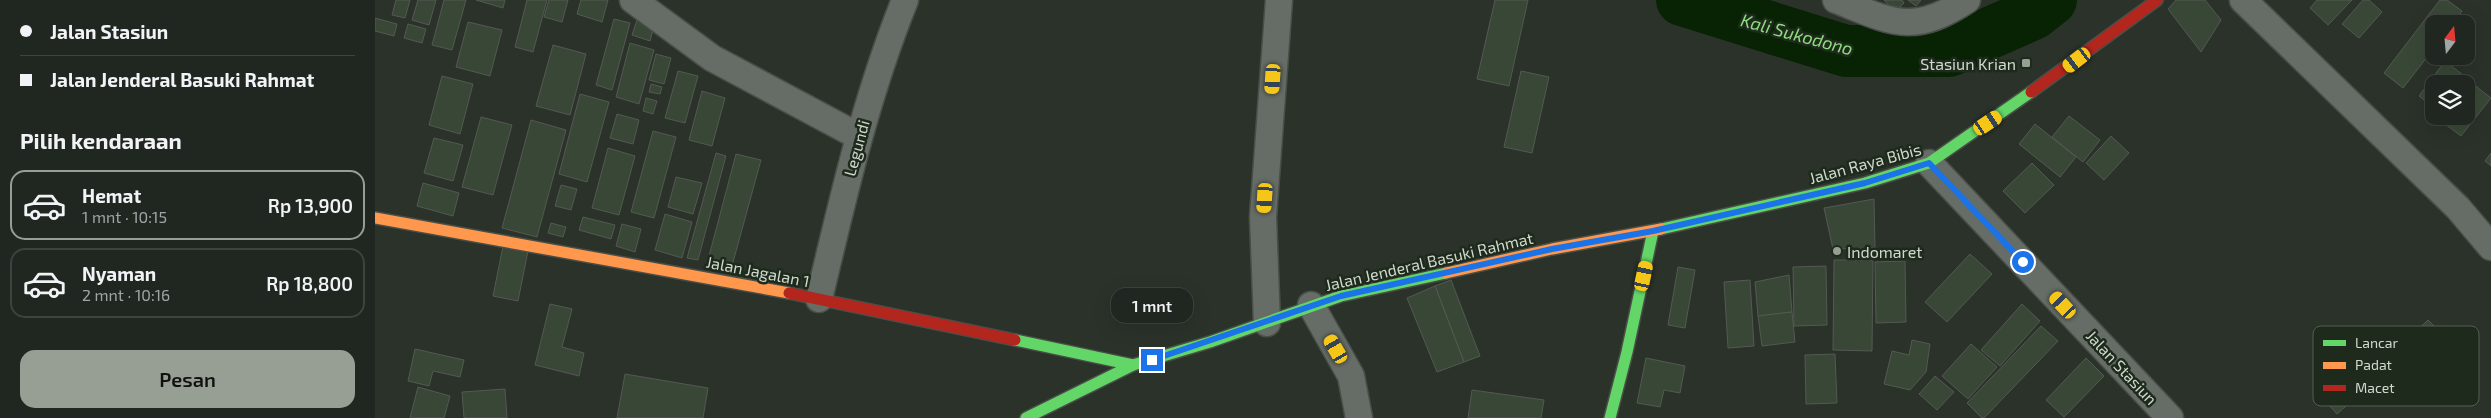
<!DOCTYPE html>
<html lang="id">
<head>
<meta charset="utf-8">
<style>
  body { margin:0; font-family:"Exo 2",sans-serif; background:#282e29; color:#f1f3f6; height:100vh; display:flex; flex-direction:column; font-size:19px; white-space:nowrap }
  * { box-sizing:border-box; margin:0 }
  p { font-size:16px; color:#a2a5a5 }
  .icon { flex:none; width:28px; height:28px; fill:none; stroke:currentColor; stroke-width:2; stroke-linecap:round; stroke-linejoin:round }
  .map { position:relative; flex:1; overflow:hidden }
  .panel { display:flex; flex-direction:column; background:#202620; width:375px }
  .panel>* { flex:none }
  .guide { display:grid; align-content:center; height:110px; padding:0 20px; background:#202620 }
  .needle { width:32px; rotate:16deg }
  .tools { position:absolute; left:2050px; top:15px; display:grid; gap:10px }
  .tools a { display:grid; place-items:center; width:50px; height:50px; border-radius:10px; background:#202620; box-shadow:0 5px 20px #0002,0 0 0 1px #3d433e; font-size:25px }
  .end { position:absolute; width:22px; height:22px; margin:-11px; border:6px solid #1a73e8; background:#fff; box-shadow:0 0 0 2px #fff }
  .from { border-radius:50% }
  .bubble { position:absolute; height:35px; border-radius:15px; background:#202620; box-shadow:0 5px 20px #0002,0 0 0 1px #3d433e; font-size:16px; font-weight:600; line-height:35px; text-align:center }
  .car { position:absolute; width:15px; height:30px; margin:-15px -8px; border-radius:6px; box-shadow:0 0 4px 1px #0007; background:linear-gradient(#f5c518 24%,#345 0 40%,#f5c518 0 76%,#345 0 86%,#f5c518 0) }
  .guide b { display:flex; align-items:center; gap:18px; height:48px; font-size:19px }
  .guide b+b { border-top:1px solid #3d433e }
  .guide i { width:12px; height:12px; background:#f1f3f6 }
  ul { padding:0; list-style:none }
  li { display:flex; align-items:center; gap:15px; height:70px; margin:0 10px 8px; padding:0 10px; border:2px solid #3d433e; border-radius:15px }
  li div { flex:1 }
  li b { display:block; font-size:19px }
  li em { font-style:normal; font-weight:600 }
  li.on { border-color:#979f95 }
  li>.icon { width:45px; height:45px; stroke-width:1.5 }
  h2 { padding:0 20px; font-size:22px; line-height:60px }
  .cta { display:flex; gap:10px; margin-top:auto; padding:10px 20px }
  .cta a { flex:1; height:58px; border-radius:15px; background:#979f95; color:#111; font-size:20px; font-weight:600; line-height:58px; text-align:center }
  main { display:flex; flex:1; min-height:0 }
  .map>svg:first-child { display:block }
  .lines { fill:none; stroke-linecap:round; stroke-linejoin:round }
  .river { stroke:#072304; stroke-width:52 }
  .building { fill:#394836; stroke:#545953 }
  .street-casing { stroke:#494f48; stroke-width:29 }
  .fast-casing { stroke:#494f48; stroke-width:14 }
  .slow-casing { stroke:#494f48; stroke-width:14 }
  .jam-casing { stroke:#494f48; stroke-width:14 }
  .street { stroke:#666c66; stroke-width:26 }
  .fast { stroke:#63d668; stroke-width:11 }
  .slow { stroke:#ff974d; stroke-width:11 }
  .jam { stroke:#b3261e; stroke-width:11 }
  .route { stroke:#1a73e8; stroke-width:6 }
  .poi-dot { fill:#979f95; stroke:#1e2b1c; stroke-width:2 }
  .labels { text-anchor:middle; dominant-baseline:central; stroke-width:5; stroke-linejoin:round; paint-order:stroke }
  .poi-label { font-size:16px; fill:#d1d9cf; stroke:#1e2b1c; text-anchor:end }
  .street-label { font-size:16px; fill:#d1d9cf; stroke:#1e2b1c }
  .water-label { font-size:18px; font-style:italic; fill:#8ddd7d; stroke:#1e2b1c }
  .key { fill:#1e2b1c; stroke:#545f52; stroke-width:1 }
  .key-label { font-size:14px; fill:#d1d9cf }
</style>
</head>
<body>
<main>
<section class="panel">
<div class="guide">
<b><i class="from"></i>Jalan Stasiun</b>
<b><i></i>Jalan Jenderal Basuki Rahmat</b>
</div>
<h2>Pilih kendaraan</h2>
<ul>
<li class="on"><svg class="icon" aria-label="car" viewBox="0 0 24 24"><path d="M5 17H2v-5l4-1 3-4h7l3 4 3 1v5h-3M9 17h6M6 11h13"/><circle cx="7" cy="17" r="2"/><circle cx="17" cy="17" r="2"/></svg><div><b>Hemat</b><p>1 mnt · 10:15</p></div><em>Rp 13,900</em></li>
<li><svg class="icon" aria-label="car" viewBox="0 0 24 24"><path d="M5 17H2v-5l4-1 3-4h7l3 4 3 1v5h-3M9 17h6M6 11h13"/><circle cx="7" cy="17" r="2"/><circle cx="17" cy="17" r="2"/></svg><div><b>Nyaman</b><p>2 mnt · 10:16</p></div><em>Rp 18,800</em></li>
</ul>
<div class="cta"><a>Pesan</a></div>
</section>
<div class="map">
<svg width="2116" height="418" viewBox="0 0 2116 418">
  <rect width="100%" height="100%" fill="#2b322a"/>
  <g class="lines">
    <!-- river -->
    <path class="river" d="M1307,0L1471,51H1574L1658,14L1676,0"/>
  </g>
  <!-- building -->
  <g class="building">
    <path d="M21,0H35L30,18L17,15Z"/>
    <path d="M43,0H61L54,25L37,20Z"/>
    <path d="M69,0H91L77,50L57,45Z"/>
    <path d="M101,0H130L128,8Z"/>
    <path d="M152,0H172L158,52L140,47Z"/>
    <path d="M174,0H193L187,22L169,17Z"/>
    <path d="M206,0H233L227,22L202,14Z"/>
    <path d="M1120,0H1153L1134,86L1102,79Z"/>
    <path d="M1509,0H1527L1529,3L1520,12Z"/>
    <path d="M1533,0H1546L1541,6Z"/>
    <path d="M1801,0H1830L1846,20L1826,52L1793,9Z"/>
    <path d="M1942,0H1977L1953,25L1935,8Z"/>
    <path d="M1988,0H1994L2007,12L1984,38L1967,24Z"/>
    <path d="M2065,0H2072L2087,11L2078,24H2059V48L2028,88L2009,73Z"/>
    <path d="M263,17L280,22L275,41L257,35Z"/>
    <path d="M0,18L22,24L19,36L0,31Z"/>
    <path d="M239,19L255,23L237,90L221,85Z"/>
    <path d="M93,22L127,30L115,76L81,67Z"/>
    <path d="M33,24L51,29L47,43L29,38Z"/>
    <path d="M255,43L279,50L264,104L241,97Z"/>
    <path d="M178,45L211,54L195,115L161,106Z"/>
    <path d="M281,54L296,58L289,84L274,80Z"/>
    <path d="M2070,61L2088,75L2081,84H2059V108L2044,96Z"/>
    <path d="M303,71L323,76L310,123L290,118Z"/>
    <path d="M1146,71L1174,77L1157,153L1129,147Z"/>
    <path d="M67,76L98,84L85,134L54,125Z"/>
    <path d="M2092,79L2116,98L2086,136L2062,118L2091,116V84H2088Z"/>
    <path d="M276,84L287,87L285,94L274,92Z"/>
    <path d="M327,91L350,98L337,146L314,140Z"/>
    <path d="M205,94L234,102L212,182L184,174Z"/>
    <path d="M271,98L282,101L278,114L268,111Z"/>
    <path d="M242,114L264,120L258,144L235,138Z"/>
    <path d="M1694,116L1725,140L1708,162L1677,137Z"/>
    <path d="M106,117L137,125L118,195L87,187Z"/>
    <path d="M156,120L191,130L162,237L127,228Z"/>
    <path d="M1660,124L1701,157L1685,177L1644,144Z"/>
    <path d="M278,131L301,137L279,218L256,212Z"/>
    <path d="M1736,136L1754,153L1729,180L1711,163Z"/>
    <path d="M59,138L88,145L78,181L49,173Z"/>
    <path d="M233,148L260,156L244,215L217,208Z"/>
    <path d="M341,153L351,156L323,260L312,258Z"/>
    <path d="M2116,153V166L2110,161Z"/>
    <path d="M361,154L386,160L357,266L333,260Z"/>
    <path d="M1657,163L1679,185L1650,213L1628,191Z"/>
    <path d="M301,177L327,183L318,214L293,207Z"/>
    <path d="M48,183L84,193L78,216L42,206Z"/>
    <path d="M186,185L202,189L196,210L180,206Z"/>
    <path d="M1499,199L1500,248L1458,249L1449,208Z"/>
    <path d="M290,214L317,222L307,258L280,250Z"/>
    <path d="M208,217L240,225L236,239L204,230Z"/>
    <path d="M176,223L191,227L188,237L173,233Z"/>
    <path d="M247,224L266,229L260,252L241,246Z"/>
    <path d="M128,246L153,251L143,301L118,296Z"/>
    <path d="M1595,254L1617,274L1572,322L1550,302Z"/>
    <path d="M1459,260H1498L1497,351L1458,350Z"/>
    <path d="M1530,261L1531,322L1501,323L1500,262Z"/>
    <path d="M1451,266L1452,325L1419,326L1418,267Z"/>
    <path d="M1303,267L1320,270L1310,328L1293,325Z"/>
    <path d="M1414,275L1417,312L1383,316L1380,282Z"/>
    <path d="M1076,280L1105,356L1089,362L1060,286Z"/>
    <path d="M1375,280L1379,346L1353,348L1349,282Z"/>
    <path d="M1060,286L1089,362L1062,372L1032,298Z"/>
    <path d="M175,304L197,309L187,347L209,353L204,376L160,365Z"/>
    <path d="M1647,304L1665,321L1625,366L1606,350Z"/>
    <path d="M1417,312L1420,342L1387,346L1383,316Z"/>
    <path d="M2053,320L2079,346L2048,374L2023,348Z"/>
    <path d="M1666,326L1683,341L1609,418H1607L1592,403Z"/>
    <path d="M1537,340L1555,344L1551,372L1535,390L1509,384L1517,351L1534,355Z"/>
    <path d="M1596,344L1622,367L1593,399L1567,376Z"/>
    <path d="M40,349L89,360L85,377L58,371L54,386L33,381Z"/>
    <path d="M1460,354L1462,403L1431,404L1430,355Z"/>
    <path d="M1271,358L1310,366L1305,393L1289,390L1285,407L1262,403Z"/>
    <path d="M1711,358L1729,376L1689,417L1671,400Z"/>
    <path d="M1971,372L1988,391L1962,414L1945,395Z"/>
    <path d="M250,374L333,388L328,418H242Z"/>
    <path d="M1560,376L1579,392L1562,410L1544,394Z"/>
    <path d="M43,387L75,396L69,418H35Z"/>
    <path d="M130,389L132,418H89L87,392Z"/>
    <path d="M1097,390L1169,400L1166,418H1093Z"/>
  </g>
  <g class="lines">
    <defs>
      <g id="street">
        <path d="M258,0L337,58L483,136"/>
        <path d="M1461,0C1517,22 1538,36 1592,0"/>
        <path d="M1868,0L2083,208L2116,247"/>
        <path d="M1554,163L1795,418"/>
        <path d="M444,299C468,197 491,97 530,0"/>
        <path d="M936,305L976,376L984,418"/>
        <path d="M892,323L888,217L904,0"/>
      </g>
      <g id="fast">
        <path d="M1286,229L1490,183L1554,163L1656,92"/>
        <path d="M640,340L758,365"/>
        <path d="M651,418L758,365L835,342L966,296L1071,273"/>
        <path d="M1235,418L1252,352L1278,231"/>
      </g>
      <g id="slow">
        <path d="M0,218L414,293"/>
        <path d="M1071,273L1177,249L1286,229"/>
      </g>
      <g id="jam">
        <path d="M1656,92L1782,0"/>
        <path d="M414,293L640,340"/>
      </g>
    </defs>
    <!-- street casing -->
    <use href="#street" class="street-casing"/>
    <!-- fast casing -->
    <use href="#fast" class="fast-casing"/>
    <!-- slow casing -->
    <use href="#slow" class="slow-casing"/>
    <!-- jam casing -->
    <use href="#jam" class="jam-casing"/>
    <!-- street -->
    <use href="#street" class="street"/>
    <!-- fast -->
    <use href="#fast" class="fast"/>
    <!-- slow -->
    <use href="#slow" class="slow"/>
    <!-- jam -->
    <use href="#jam" class="jam"/>
  </g>
  <g class="lines">
    <!-- route -->
    <path class="route" d="M777,360L966,296L1177,249L1278,231L1490,183L1554,163L1648,262"/>
  </g>
  <!-- markers -->
  <g class="poi-dot">
    <rect x="1646" y="58" width="10" height="10" rx="2.5"/>
    <circle cx="1462" cy="251" r="5"/>
  </g>
  <g class="labels">
    <!-- poi labels -->
    <g class="poi-label">
      <text x="1641" y="63">Stasiun Krian</text>
      <text x="1472" y="251" text-anchor="start">Indomaret</text>
    </g>
    <!-- street labels -->
    <g class="street-label">
      <text transform="translate(481 148) rotate(-75)">Legundi</text>
      <text transform="translate(1490 163) rotate(-15)">Jalan Raya Bibis</text>
      <text transform="translate(1054 261) rotate(-13)">Jalan Jenderal Basuki Rahmat</text>
      <text transform="translate(383 271) rotate(11)">Jalan Jagalan 1</text>
      <text transform="translate(1747 367) rotate(47)">Jalan Stasiun</text>
    </g>
    <!-- water labels -->
    <g class="water-label">
      <text transform="translate(1422 34) rotate(15)">Kali Sukodono</text>
    </g>
  </g>
  <!-- legend -->
  <rect x="1938" y="326" width="166" height="80" rx="8" class="key"/>
  <rect x="1948" y="340" width="23" height="6" fill="#63d668"/>
  <rect x="1948" y="362" width="23" height="7" fill="#ff974d"/>
  <rect x="1948" y="385" width="23" height="6" fill="#b3261e"/>
  <g class="key-label">
    <text x="1980" y="348">Lancar</text>
    <text x="1980" y="370">Padat</text>
    <text x="1980" y="393">Macet</text>
  </g>
</svg>
<div class="tools">
<a><svg class="needle" viewBox="-14 -14 28 28"><path d="M0-13l5 13h-10z" fill="#e53935"/><path d="M0 13l5-13h-10z" fill="#a2a5a5"/></svg></a>
<a><svg class="icon" aria-label="layers" viewBox="0 0 24 24"><path d="M12 4l9 5-9 5-9-5zM3 14l9 5 9-5"/></svg></a>
</div>
<i class="end from" style="left:1648px;top:262px"></i>
<i class="end" style="left:777px;top:360px"></i>
<div class="bubble" style="left:736px;top:288px;width:82px">1 mnt</div>
<i class="car" style="left:1702px;top:60px;rotate:233deg"></i>
<i class="car" style="left:898px;top:79px;rotate:184deg"></i>
<i class="car" style="left:1613px;top:123px;rotate:56deg"></i>
<i class="car" style="left:890px;top:198px;rotate:184deg"></i>
<i class="car" style="left:1269px;top:276px;rotate:12deg"></i>
<i class="car" style="left:1688px;top:305px;rotate:317deg"></i>
<i class="car" style="left:961px;top:349px;rotate:330deg"></i>
</div>
</main>
</body>
</html>
